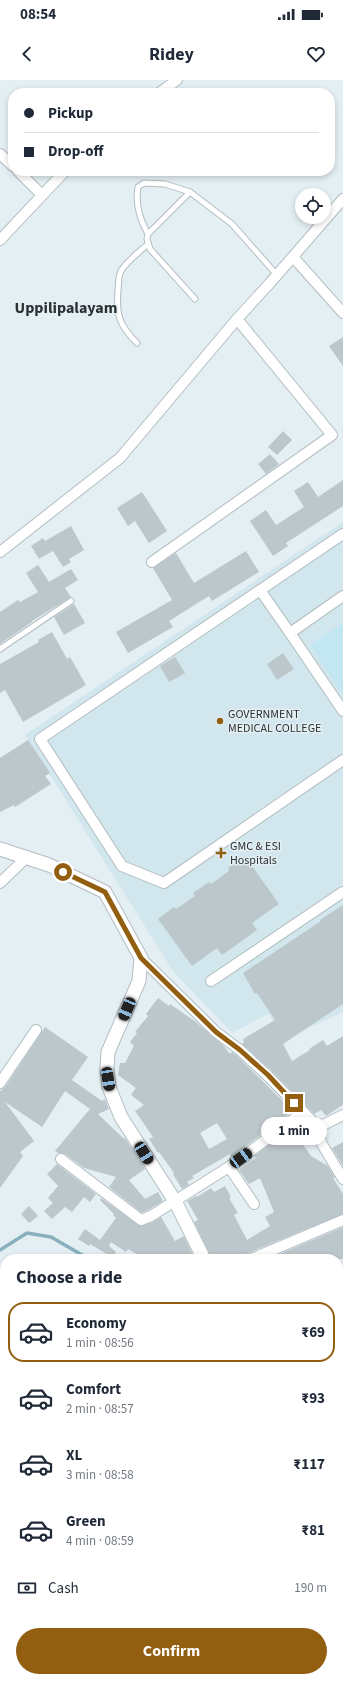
<!DOCTYPE html>
<html lang="en">
<head>
<meta charset="utf-8">
<style>
  body { margin:0; font-family:"Source Sans 3",sans-serif; background:#f6f6f7; color:#1f2937; height:100vh; display:flex; flex-direction:column; font-size:15px; white-space:nowrap }
  * { box-sizing:border-box; margin:0 }
  p { font-size:13px; color:#747a83 }
  .icon { flex:none; width:22px; height:22px; fill:none; stroke:currentColor; stroke-width:2; stroke-linecap:round; stroke-linejoin:round }
  .map { position:relative; flex:1; overflow:hidden }
  .panel { position:absolute; left:0px; top:1174px; width:343px; height:428px; display:flex; flex-direction:column; background:#fff; border-radius:16px 16px 0 0; box-shadow:0 2px 6px #0003 }
  .panel>* { flex:none }
  .hud { position:absolute; left:8px; top:8px; width:327px; height:88px; border-radius:16px; box-shadow:0 2px 6px #0003; display:grid; align-content:center; height:88px; padding:0 16px; background:#fff }
  .controls { position:absolute; left:295px; top:108px; display:grid; gap:8px }
  .controls a { display:grid; place-items:center; width:36px; height:36px; border-radius:50%; background:#fff; box-shadow:0 2px 6px #0003; font-size:20px }
  .end { position:absolute; width:18px; height:18px; margin:-9px; border:5px solid #925f11; background:#fff; box-shadow:0 0 0 2px #fff }
  .from { border-radius:50% }
  .bubble { position:absolute; height:28px; border-radius:14px; background:#fff; box-shadow:0 2px 6px #0003; font-size:13px; font-weight:700; line-height:28px; text-align:center }
  .car { position:absolute; width:12px; height:24px; margin:-12px -6px; border-radius:5px; box-shadow:0 0 3px 1px #0007; background:linear-gradient(#222 24%,#8ab4d8 0 40%,#222 0 76%,#8ab4d8 0 86%,#222 0) }
  .hud b { display:flex; align-items:center; gap:14px; height:38px; font-size:15px }
  .hud b+b { border-top:1px solid #e0e1e3 }
  .hud i { width:10px; height:10px; background:#1f2937 }
  ul { padding:0; list-style:none }
  li { display:flex; align-items:center; gap:12px; height:60px; margin:0 8px 6px; padding:0 8px; border:2px solid transparent; border-radius:16px }
  li div { flex:1 }
  li b { display:block; font-size:15px }
  li em { font-style:normal; font-weight:700 }
  li.on { border-color:#925f11 }
  li>.icon { width:36px; height:36px; stroke-width:1.5 }
  h2 { padding:0 16px; font-size:18px; line-height:48px }
  .pay { display:flex; align-items:center; gap:10px; height:44px; padding:0 16px; font-size:15px }
  .pay p { margin-inline-start:auto }
  .primary-button { display:flex; gap:8px; margin-top:auto; padding:8px 16px }
  .primary-button a { flex:1; height:46px; border-radius:24px; background:#925f11; color:#fff; font-size:16px; font-weight:700; line-height:46px; text-align:center }
  .status { display:flex; justify-content:space-between; align-items:center; height:28px; padding:0 20px; background:#fff; direction:ltr }
  .status svg { height:11px; fill:currentColor }
  header { display:flex; justify-content:space-between; align-items:center; height:52px; padding:0 16px; background:#fff; font-size:18px; font-weight:700 }
  .map>svg:first-child { display:block }
  .built { fill:#d1e6ed }
  .green { fill:#c2e7f3 }
  .lines { fill:none; stroke-linecap:round; stroke-linejoin:round }
  .stream { stroke:#88b0be; stroke-width:3.5 }
  .building { fill:#bcc7cb; fill-rule:evenodd }
  .service-casing { stroke:#b2bdc1; stroke-width:7 }
  .minor-casing { stroke:#b2bdc1; stroke-width:12 }
  .tertiary-casing { stroke:#b2bdc1; stroke-width:15 }
  .service { stroke:#fff; stroke-width:5 }
  .minor { stroke:#fff; stroke-width:10 }
  .tertiary { stroke:#fff; stroke-width:13 }
  .route { stroke:#925f11; stroke-width:5 }
  .poi-dot { fill:#925f11; stroke:#e4eff4; stroke-width:1.5 }
  .labels { text-anchor:middle; dominant-baseline:central; stroke-width:3; stroke-linejoin:round; paint-order:stroke }
  .poi-label { font-size:12px; fill:#2d3133; stroke:#e4eff4; text-anchor:start }
  .district-label { font-size:16px; font-weight:bold; fill:#2d3133; stroke:#e4eff4 }
</style>
</head>
<body>
<div class="status"><b>08:54</b><svg viewBox="0 0 49 12"><path d="M0 12V9h3v3zM5 12V6h3v6zM10 12V3h3v9zM15 12V0h3v12zM26 1h20v11H26zM47 4h2v5h-2z"/></svg></div>
<header><svg class="icon" aria-label="back" viewBox="0 0 24 24"><path d="M15 5l-7 7 7 7"/></svg>Ridey<svg class="icon" aria-label="heart" viewBox="0 0 24 24"><path d="M12 20l-8-8c-3-5 5-10 8-4 3-6 11-1 8 4z"/></svg></header>
<div class="map">
<svg width="343" height="1602" viewBox="0 0 343 1602">
  <rect width="100%" height="100%" fill="#e4eff4"/>
  <!-- built -->
  <path class="built" d="M343,442V932L285,959L268,934L232,953L173,891L25,655Z"/>
  <!-- green -->
  <path class="green" d="M343,543V615L310,565Z"/>
  <g class="lines">
    <!-- stream -->
    <g class="stream">
      <path d="M0,1170L27,1153L51,1157L89,1179"/>
      <path d="M338,1247L343,1244"/>
    </g>
  </g>
  <!-- building -->
  <g class="building">
    <path d="M343,257V286L329,266Z"/>
    <path d="M283,351L292,360L277,375L268,367Z"/>
    <path d="M270,374L279,384L266,394L258,384Z"/>
    <path d="M343,400V426L286,463L288,466L273,476L250,441L266,430L276,445L304,427L294,411L308,402L318,417Z"/>
    <path d="M142,412L167,451L149,463L135,441L128,446L117,428Z"/>
    <path d="M71,446L84,470L69,479L71,482L63,487L53,471L39,479L31,466L43,458L45,461Z"/>
    <path d="M246,471L259,492L212,521L209,516L169,541L173,547L128,573L116,552L172,520L153,488L176,473L194,503Z"/>
    <path d="M38,485L49,502L71,489L78,500L65,508L71,517L32,541V542L0,564V532L18,520L20,522L38,512L26,493Z"/>
    <path d="M74,524L85,543L64,555L54,537Z"/>
    <path d="M52,552L67,579L70,577L86,605L23,642L5,610L0,613V584L39,562L38,560Z"/>
    <path d="M283,573L294,589L277,600L267,584Z"/>
    <path d="M175,577L185,593L169,602L160,586Z"/>
    <path d="M28,660L50,693L45,696L51,704L15,727L14,725L0,732V678Z"/>
    <path d="M245,776L279,824L252,843L257,850L222,875L217,868L192,886L158,839L174,827L176,829L195,816L193,813L209,802L211,804L229,791L228,788Z"/>
    <path d="M343,825V924L283,964L292,981L310,970L309,969L323,960L327,966L343,956V1025L326,1036L321,1030L314,1034L271,990L242,964L244,962L243,959L275,940L257,913L255,914L243,893L321,841L320,840Z"/>
    <path d="M158,918L169,926L170,924L196,942L223,965L230,974L232,972L236,975L293,1031L234,1075L231,1077L230,1074L192,1096L194,1098L187,1102L189,1105L182,1109L173,1094L174,1093L159,1072L158,1073L149,1059L153,1057L135,1031L144,1025L131,1015L136,1008L118,995L120,983H125L134,966L130,962L137,953L135,952L148,936L146,934ZM217,1043L227,1059L209,1069L200,1053Z"/>
    <path d="M45,947L88,977L72,1000L102,1021L105,1019L109,1029L98,1034L124,1059L125,1058L145,1089L129,1100L145,1119L158,1112L163,1121L148,1130L142,1133L109,1107L116,1097L84,1088L65,1074L58,1073L55,1071L90,1029L65,1011L42,1047L5,1022L34,1061L20,1072L23,1076L0,1108V1011L5,1007Z"/>
    <path d="M302,1040L309,1048L312,1056L301,1062L311,1076L328,1086L335,1098H333L343,1114V1134L248,1173L245,1179H212L194,1142L198,1140L187,1121L196,1116L197,1117L211,1108L214,1112L225,1106L231,1117L229,1118L238,1133L234,1135L247,1160L270,1146L265,1137L274,1132L260,1098L249,1104L239,1090L256,1078L254,1076Z"/>
    <path d="M343,1062V1086L332,1068Z"/>
    <path d="M57,1084L96,1114L90,1122L84,1117L72,1132L65,1127L52,1139L44,1131L53,1123L48,1118L58,1106L47,1094Z"/>
    <path d="M101,1118L140,1146L153,1142L161,1137L175,1161L184,1156L195,1179H145L128,1169L126,1172L111,1162L109,1166L116,1172L112,1177L90,1164L89,1166L78,1159L85,1149L100,1160L116,1138L113,1135L114,1134L100,1120Z"/>
    <path d="M29,1126L38,1136L29,1143L21,1134Z"/>
    <path d="M343,1147V1179H268Z"/>
  </g>
  <g class="lines">
    <defs>
      <g id="service">
        <path d="M190,112L148,154L147,159L150,169L195,219"/>
        <path d="M148,154C140,140 135,124 138,107L144,103L165,104L190,112L232,144L277,195"/>
        <path d="M137,263C119,245 116,235 118,210C119,204 118,196 121,191C127,181 139,172 148,164"/>
        <path d="M0,569L71,521"/>
      </g>
      <g id="minor">
        <path d="M159,13L177,0"/>
        <path d="M0,74L13,86"/>
        <path d="M18,91L42,115"/>
        <path d="M0,160L65,91"/>
        <path d="M293,177L343,233"/>
        <path d="M343,454L40,659L122,786L164,803L343,680"/>
        <path d="M0,472L120,378L237,239"/>
        <path d="M152,482L332,355L237,239L270,203L343,119"/>
        <path d="M260,510L290,553"/>
        <path d="M343,516L290,553L343,631"/>
        <path d="M0,803L26,778"/>
        <path d="M141,878L216,952L240,970L267,995L315,1044L323,1045L343,1035"/>
        <path d="M211,901L343,812"/>
        <path d="M0,1003L36,950"/>
        <path d="M315,1044L322,1064L343,1099"/>
        <path d="M61,1079L141,1140L151,1136L229,1087L303,1032"/>
        <path d="M229,1087L254,1124"/>
        <path d="M251,1179L343,1140"/>
        <path d="M0,1210L5,1208"/>
        <path d="M0,1276L5,1279"/>
        <path d="M0,1376L5,1364"/>
        <path d="M0,1423L5,1426"/>
        <path d="M6,1597L13,1602"/>
        <path d="M212,1597L215,1602"/>
      </g>
      <g id="tertiary">
        <path d="M0,769L49,785L105,812L141,878L139,901L108,972L107,990L109,1007L121,1037L175,1121L204,1179"/>
        <path d="M338,1442L343,1437"/>
        <path d="M338,1522L343,1530"/>
        <path d="M119,1602L126,1597"/>
      </g>
    </defs>
    <!-- service casing -->
    <use href="#service" class="service-casing"/>
    <!-- minor casing -->
    <use href="#minor" class="minor-casing"/>
    <!-- tertiary casing -->
    <use href="#tertiary" class="tertiary-casing"/>
    <!-- service -->
    <use href="#service" class="service"/>
    <!-- minor -->
    <use href="#minor" class="minor"/>
    <!-- tertiary -->
    <use href="#tertiary" class="tertiary"/>
  </g>
  <g class="lines">
    <!-- route -->
    <path class="route" d="M63,792L105,812L141,878L216,952L240,970L268,995L294,1023"/>
  </g>
  <!-- markers -->
  <g class="poi-dot">
    <circle cx="220" cy="641" r="4"/>
    <path d="M219 767h4v4h4v4h-4v4h-4v-4h-4v-4h4z"/>
  </g>
  <g class="labels">
    <!-- poi labels -->
    <g class="poi-label">
      <text x="228" y="634">GOVERNMENT<tspan x="228" dy="14">MEDICAL COLLEGE</tspan></text>
      <text x="230" y="766">GMC &amp; ESI<tspan x="230" dy="14">Hospitals</tspan></text>
    </g>
    <!-- district labels -->
    <g class="district-label">
      <text x="66" y="228">Uppilipalayam</text>
    </g>
  </g>
</svg>
<div class="controls">
<a><svg class="icon" aria-label="locate" viewBox="0 0 24 24"><circle cx="12" cy="12" r="6"/><path d="M12 2v4M12 18v4M2 12h4M18 12h4"/></svg></a>
</div>
<i class="end from" style="left:63px;top:792px"></i>
<i class="end" style="left:294px;top:1023px"></i>
<div class="bubble" style="left:261px;top:1037px;width:66px">1 min</div>
<i class="car" style="left:127px;top:929px;rotate:203deg"></i>
<i class="car" style="left:108px;top:999px;rotate:171deg"></i>
<i class="car" style="left:144px;top:1073px;rotate:148deg"></i>
<i class="car" style="left:241px;top:1078px;rotate:54deg"></i>
<div class="hud">
<b><i class="from"></i>Pickup</b>
<b><i></i>Drop-off</b>
</div>
<section class="panel">
<h2>Choose a ride</h2>
<ul>
<li class="on"><svg class="icon" aria-label="car" viewBox="0 0 24 24"><path d="M5 17H2v-5l4-1 3-4h7l3 4 3 1v5h-3M9 17h6M6 11h13"/><circle cx="7" cy="17" r="2"/><circle cx="17" cy="17" r="2"/></svg><div><b>Economy</b><p>1 min · 08:56</p></div><em>₹69</em></li>
<li><svg class="icon" aria-label="car" viewBox="0 0 24 24"><path d="M5 17H2v-5l4-1 3-4h7l3 4 3 1v5h-3M9 17h6M6 11h13"/><circle cx="7" cy="17" r="2"/><circle cx="17" cy="17" r="2"/></svg><div><b>Comfort</b><p>2 min · 08:57</p></div><em>₹93</em></li>
<li><svg class="icon" aria-label="car" viewBox="0 0 24 24"><path d="M5 17H2v-5l4-1 3-4h7l3 4 3 1v5h-3M9 17h6M6 11h13"/><circle cx="7" cy="17" r="2"/><circle cx="17" cy="17" r="2"/></svg><div><b>XL</b><p>3 min · 08:58</p></div><em>₹117</em></li>
<li><svg class="icon" aria-label="car" viewBox="0 0 24 24"><path d="M5 17H2v-5l4-1 3-4h7l3 4 3 1v5h-3M9 17h6M6 11h13"/><circle cx="7" cy="17" r="2"/><circle cx="17" cy="17" r="2"/></svg><div><b>Green</b><p>4 min · 08:59</p></div><em>₹81</em></li>
</ul>
<div class="pay"><svg class="icon" aria-label="cash" viewBox="0 0 24 24"><path d="M3 7h18v10H3z"/><circle cx="12" cy="12" r="2"/></svg>Cash<p>190 m</p></div>
<div class="primary-button"><a>Confirm</a></div>
</section>
</div>
</body>
</html>
